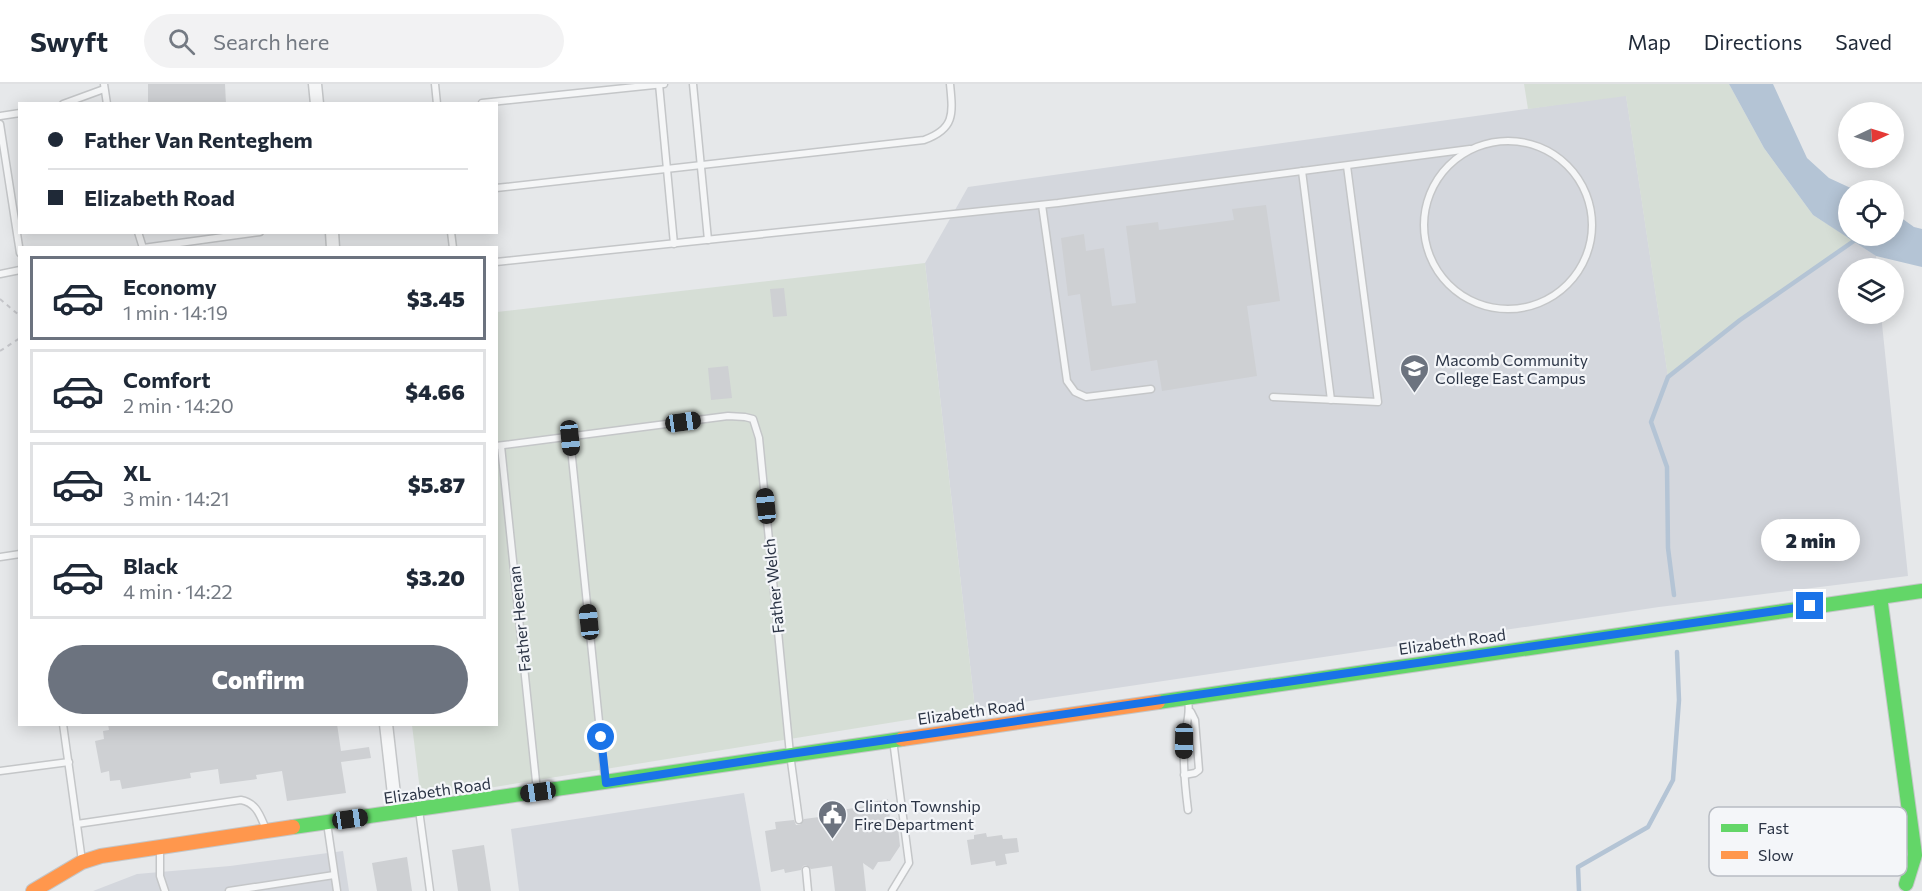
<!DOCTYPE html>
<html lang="en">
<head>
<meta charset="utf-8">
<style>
  body { margin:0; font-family:Commissioner,sans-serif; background:#f2f2f3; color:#1f2937; height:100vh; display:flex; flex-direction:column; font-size:22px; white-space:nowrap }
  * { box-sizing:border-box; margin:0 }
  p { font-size:20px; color:#747a83 }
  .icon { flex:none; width:33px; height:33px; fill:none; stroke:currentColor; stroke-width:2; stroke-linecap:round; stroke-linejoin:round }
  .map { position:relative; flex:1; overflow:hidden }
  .sheet { position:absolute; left:18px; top:162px; width:480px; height:480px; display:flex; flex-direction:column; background:#fff; border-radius:0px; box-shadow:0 3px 15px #0003 }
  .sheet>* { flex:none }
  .guide { position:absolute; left:18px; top:18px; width:480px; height:132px; border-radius:0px; box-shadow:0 3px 15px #0003; display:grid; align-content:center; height:132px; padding:0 30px; background:#fff }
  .needle { width:39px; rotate:86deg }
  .buttons { position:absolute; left:1838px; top:18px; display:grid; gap:12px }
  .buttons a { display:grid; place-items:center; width:66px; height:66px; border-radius:50%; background:#fff; box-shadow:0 3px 15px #0003; font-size:30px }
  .end { position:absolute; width:27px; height:27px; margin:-14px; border:8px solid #1a73e8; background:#fff; box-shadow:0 0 0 3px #fff }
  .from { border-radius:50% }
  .bubble { position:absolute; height:42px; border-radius:21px; background:#fff; box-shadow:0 3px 15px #0003; font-size:20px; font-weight:800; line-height:42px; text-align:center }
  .car { position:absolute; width:18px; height:36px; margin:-18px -9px; border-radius:8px; box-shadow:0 0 4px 2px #0007; background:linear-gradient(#222 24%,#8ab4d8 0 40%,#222 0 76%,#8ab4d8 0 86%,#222 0) }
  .guide b { display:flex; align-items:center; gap:21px; height:57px; font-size:22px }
  .guide b+b { border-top:2px solid #e0e1e3 }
  .guide i { width:15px; height:15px; background:#1f2937 }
  ul { padding:10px 0 0; list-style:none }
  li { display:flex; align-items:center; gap:18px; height:84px; margin:0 12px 9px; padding:0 18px; border:3px solid #e0e1e3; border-radius:0px }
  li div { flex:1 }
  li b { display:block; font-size:22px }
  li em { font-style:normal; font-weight:800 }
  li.selected { border-color:#6c737f }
  li>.icon { width:54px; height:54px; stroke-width:1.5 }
  .button { display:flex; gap:12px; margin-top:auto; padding:12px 30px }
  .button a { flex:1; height:69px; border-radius:36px; background:#6c737f; color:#fff; font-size:24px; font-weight:800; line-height:69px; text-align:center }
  header { display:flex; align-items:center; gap:36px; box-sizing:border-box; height:84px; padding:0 30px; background:#fff; border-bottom:2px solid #e0e1e3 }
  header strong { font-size:28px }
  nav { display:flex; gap:33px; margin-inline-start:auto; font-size:21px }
  .search { width:420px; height:54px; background:#f2f2f3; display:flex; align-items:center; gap:15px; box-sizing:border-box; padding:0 21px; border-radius:33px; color:#747a83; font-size:22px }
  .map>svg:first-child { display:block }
  .built { fill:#d4d7dd }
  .green { fill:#d6ded6 }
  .water { fill:#b4c4d5 }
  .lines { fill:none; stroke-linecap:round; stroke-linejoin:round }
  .stream { stroke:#b4c4d5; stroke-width:4.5 }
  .building { fill:#ced0d3 }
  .lane-casing { stroke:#c4c6c8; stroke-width:9 }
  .street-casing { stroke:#c4c6c8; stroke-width:15 }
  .fast-casing { stroke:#c4c6c8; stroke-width:16 }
  .slow-casing { stroke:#c4c6c8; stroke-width:16 }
  .path { stroke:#c5c6ca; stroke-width:2; stroke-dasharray:4.5 4.5; stroke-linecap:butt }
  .lane { stroke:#f5f6f7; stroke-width:6 }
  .street { stroke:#f5f6f7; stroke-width:12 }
  .fast { stroke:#63d668; stroke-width:14 }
  .slow { stroke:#ff974d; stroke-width:14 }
  .route { stroke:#1a73e8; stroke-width:8 }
  .labels { text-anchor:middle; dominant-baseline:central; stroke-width:4.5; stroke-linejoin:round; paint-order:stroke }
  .poi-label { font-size:16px; fill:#2b3445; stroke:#f4f6f9; text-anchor:start }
  .street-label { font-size:16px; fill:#2b3445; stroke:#f4f6f9 }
  .key { fill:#f4f6f9; stroke:#b8bcc3; stroke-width:1.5 }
  .key-label { font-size:16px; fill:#2b3445 }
</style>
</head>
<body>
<header>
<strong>Swyft</strong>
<div class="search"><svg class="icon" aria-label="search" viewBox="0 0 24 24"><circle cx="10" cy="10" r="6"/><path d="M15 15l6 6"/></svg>Search here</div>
<nav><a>Map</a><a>Directions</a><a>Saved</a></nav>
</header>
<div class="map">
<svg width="1922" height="807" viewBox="0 0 1922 807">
  <rect width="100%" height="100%" fill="#e6e8ea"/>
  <!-- built -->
  <g class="built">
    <path d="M1626,11L1668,292L1740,236L1854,157L1876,172L1877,184H1848V230H1881L1908,492L1659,523L975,625L925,179L968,103Z"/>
    <path d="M744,709L761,807H519L511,745Z"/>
    <path d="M343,767L349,807H93L137,790L230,782Z"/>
  </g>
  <!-- green -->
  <g class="green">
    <path d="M1524,0H1729L1764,64L1813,131L1854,157L1740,236L1668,293L1626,12L1528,25Z"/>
    <path d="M925,179L975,625L421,715L412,641L496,640L497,228Z"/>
  </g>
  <!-- water -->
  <path class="water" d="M1729,0H1773L1807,74L1829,94L1855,106H1848V152H1893V128L1914,143L1922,145V183L1876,172L1813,131L1764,64Z"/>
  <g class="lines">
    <!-- stream -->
    <g class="stream">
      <path d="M1674,511L1668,464L1667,383L1651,338L1668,293L1740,236L1861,152"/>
      <path d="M1579,807L1578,783L1648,743L1673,696L1679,616L1677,568"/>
    </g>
  </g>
  <!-- building -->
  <g class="building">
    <path d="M148,0H225L226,20H148Z"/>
    <path d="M1266,121L1280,217L1247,222L1257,292L1162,307L1157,276L1091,287L1080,210L1068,212L1061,154L1084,150L1086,167L1104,164L1112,222L1136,219L1126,142L1158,138L1159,146L1234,136L1232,125Z"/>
    <path d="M784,204L787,232L773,233L770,205Z"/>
    <path d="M728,282L732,314L711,316L708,284Z"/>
    <path d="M108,640H337L341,667L369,663L371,674L341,678L346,709L287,717L282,687L256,691L257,695L220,700L218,685L190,689L191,694L122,705L120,696L110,697L109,687L101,689L95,657L104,655L103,647L109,646Z"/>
    <path d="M888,715L890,735L897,734L900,762L890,777L878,778L873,786L863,779L866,807H835L832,782L811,785L806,781L803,782L801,786L785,789L784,785L771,788L765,747L776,745L775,738L794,736L796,741H800L804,735L842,730V726L871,721V718Z"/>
    <path d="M986,749L987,753L1002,751L1003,755L1017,754L1019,768L1005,770L1007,780L996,782L995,777L971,781L967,756L974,755V751Z"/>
    <path d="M484,761L491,807H458L452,766Z"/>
    <path d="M407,773L412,807H377L372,779Z"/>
  </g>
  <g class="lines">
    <defs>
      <g id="lane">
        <path d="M104,0L107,20"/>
        <path d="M435,0L437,20"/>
        <path d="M659,0L674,160"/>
        <path d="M693,0L708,156"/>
        <path d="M482,19L664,0"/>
        <path d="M63,20L104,5"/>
        <path d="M0,32L20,29"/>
        <path d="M0,40L20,169"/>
        <circle cx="1508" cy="141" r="84"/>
        <path d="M1302,87L1331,316"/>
        <path d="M496,104L924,56C955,45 953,30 950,0"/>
        <path d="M1042,121L1067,297L1075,308L1086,313L1151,305"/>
        <path d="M138,148L143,164"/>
        <path d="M451,148L453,164"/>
        <path d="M143,164L260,148"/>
        <path d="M496,178L1058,119L1470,65"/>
        <path d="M0,190L20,186"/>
        <path d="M1273,313L1378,318L1347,82"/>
        <path d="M570,354L605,696"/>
        <path d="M496,362L728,332L745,333L753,335L759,354L790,670L799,736"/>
        <path d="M501,362L537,707"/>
        <path d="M0,473L20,470"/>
        <path d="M63,640L82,777"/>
        <path d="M0,687L69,678"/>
        <path d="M1184,691L1195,689L1199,686L1195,636L1191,628"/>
        <path d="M419,726L430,807"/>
        <path d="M1188,726C1185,703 1183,681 1184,658C1185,643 1191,631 1188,616"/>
        <path d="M327,739L337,807"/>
        <path d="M77,740L241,716C257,719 260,732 266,745"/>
        <path d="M160,763V792L165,807"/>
        <path d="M806,786L808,807"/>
        <path d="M229,807L334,791"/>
        <path d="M892,807L909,779L893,656"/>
      </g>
      <g id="street">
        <path d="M315,0L317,20"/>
        <path d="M332,148L333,164"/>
        <path d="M386,640L396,728"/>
      </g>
      <g id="fast">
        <path d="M1880,513L1915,771L1906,800"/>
        <path d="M1158,618L1922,507"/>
        <path d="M293,743L902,655"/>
      </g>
      <g id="slow">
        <path d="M902,655L1158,618"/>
        <path d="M33,807L82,778L101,772L293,743"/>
      </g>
    </defs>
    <!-- lane casing -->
    <use href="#lane" class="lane-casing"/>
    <!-- street casing -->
    <use href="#street" class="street-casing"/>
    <!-- fast casing -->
    <use href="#fast" class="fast-casing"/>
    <!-- slow casing -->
    <use href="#slow" class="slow-casing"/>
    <!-- path -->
    <g class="path">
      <path d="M0,215L20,232"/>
      <path d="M0,267L20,254"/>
    </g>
    <!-- lane -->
    <use href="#lane" class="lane"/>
    <!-- street -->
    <use href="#street" class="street"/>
    <!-- fast -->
    <use href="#fast" class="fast"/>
    <!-- slow -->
    <use href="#slow" class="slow"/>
  </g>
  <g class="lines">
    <!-- route -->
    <path class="route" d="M601,653L606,699L790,670L1810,522"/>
  </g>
  <!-- icons -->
  <defs>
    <symbol id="university-pin" viewBox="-11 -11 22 30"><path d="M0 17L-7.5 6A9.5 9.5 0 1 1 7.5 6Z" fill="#6c737f" stroke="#f4f6f9"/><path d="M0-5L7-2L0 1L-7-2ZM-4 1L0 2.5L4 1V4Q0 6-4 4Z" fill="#fff"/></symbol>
    <symbol id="civic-pin" viewBox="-11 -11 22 30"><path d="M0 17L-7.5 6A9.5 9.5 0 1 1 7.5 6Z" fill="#6c737f" stroke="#f4f6f9"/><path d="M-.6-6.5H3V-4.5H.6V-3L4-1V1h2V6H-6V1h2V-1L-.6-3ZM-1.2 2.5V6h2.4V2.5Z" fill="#fff"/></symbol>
  </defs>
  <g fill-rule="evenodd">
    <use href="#university-pin" x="1398" y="268" width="33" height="45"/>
    <use href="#civic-pin" x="816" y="714" width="33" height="45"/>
  </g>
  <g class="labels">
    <!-- poi labels -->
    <g class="poi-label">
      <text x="1435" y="275">Macomb Community<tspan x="1435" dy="18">College East Campus</tspan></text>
      <text x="854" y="721">Clinton Township<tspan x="854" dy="18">Fire Department</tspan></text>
    </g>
    <!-- street labels -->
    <g class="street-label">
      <text transform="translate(773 502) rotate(-96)">Father Welch</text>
      <text transform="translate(519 535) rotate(-96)">Father Heenan</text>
      <text transform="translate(1452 557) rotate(-8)">Elizabeth Road</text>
      <text transform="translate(971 627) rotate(-8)">Elizabeth Road</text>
      <text transform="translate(437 706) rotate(-8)">Elizabeth Road</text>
    </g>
  </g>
  <!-- legend -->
  <rect x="1709" y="723" width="198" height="69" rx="9" class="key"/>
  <rect x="1721" y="740" width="27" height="8" fill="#63d668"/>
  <rect x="1721" y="767" width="27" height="8" fill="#ff974d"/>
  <g class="key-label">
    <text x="1758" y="750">Fast</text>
    <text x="1758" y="777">Slow</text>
  </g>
</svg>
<div class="buttons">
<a><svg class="needle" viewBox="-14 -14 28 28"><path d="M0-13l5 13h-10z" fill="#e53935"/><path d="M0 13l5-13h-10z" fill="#747a83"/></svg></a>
<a><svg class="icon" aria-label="locate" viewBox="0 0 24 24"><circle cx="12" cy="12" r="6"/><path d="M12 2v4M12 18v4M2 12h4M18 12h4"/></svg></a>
<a><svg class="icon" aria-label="layers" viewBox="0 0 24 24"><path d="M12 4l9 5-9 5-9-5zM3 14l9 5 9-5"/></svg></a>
</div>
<i class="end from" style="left:601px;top:653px"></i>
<i class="end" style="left:1810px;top:522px"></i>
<div class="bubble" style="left:1761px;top:435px;width:99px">2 min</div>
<i class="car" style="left:683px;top:338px;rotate:82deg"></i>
<i class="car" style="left:570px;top:354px;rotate:174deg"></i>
<i class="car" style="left:766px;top:422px;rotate:354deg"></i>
<i class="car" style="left:589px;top:538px;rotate:354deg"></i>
<i class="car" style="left:1184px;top:657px;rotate:181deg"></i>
<i class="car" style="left:538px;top:708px;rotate:262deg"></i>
<i class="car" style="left:350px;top:735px;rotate:82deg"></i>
<div class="guide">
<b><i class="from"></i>Father Van Renteghem</b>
<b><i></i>Elizabeth Road</b>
</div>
<section class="sheet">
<ul>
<li class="selected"><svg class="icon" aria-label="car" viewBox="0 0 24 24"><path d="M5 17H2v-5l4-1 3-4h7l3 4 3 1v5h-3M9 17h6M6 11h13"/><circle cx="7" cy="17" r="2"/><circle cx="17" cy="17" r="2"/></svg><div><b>Economy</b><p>1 min · 14:19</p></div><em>$3.45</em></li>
<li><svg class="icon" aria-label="car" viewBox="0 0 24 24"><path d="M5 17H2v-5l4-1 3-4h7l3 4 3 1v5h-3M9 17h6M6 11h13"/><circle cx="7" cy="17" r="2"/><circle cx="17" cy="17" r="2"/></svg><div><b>Comfort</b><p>2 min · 14:20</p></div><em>$4.66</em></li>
<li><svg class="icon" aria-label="car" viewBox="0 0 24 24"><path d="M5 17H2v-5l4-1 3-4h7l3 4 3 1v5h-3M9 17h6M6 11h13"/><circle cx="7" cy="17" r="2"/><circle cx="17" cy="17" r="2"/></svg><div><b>XL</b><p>3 min · 14:21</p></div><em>$5.87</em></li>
<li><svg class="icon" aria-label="car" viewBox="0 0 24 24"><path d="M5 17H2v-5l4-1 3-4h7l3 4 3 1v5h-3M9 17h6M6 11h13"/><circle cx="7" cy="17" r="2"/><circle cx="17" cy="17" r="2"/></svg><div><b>Black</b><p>4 min · 14:22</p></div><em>$3.20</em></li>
</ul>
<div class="button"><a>Confirm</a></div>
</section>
</div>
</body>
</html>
